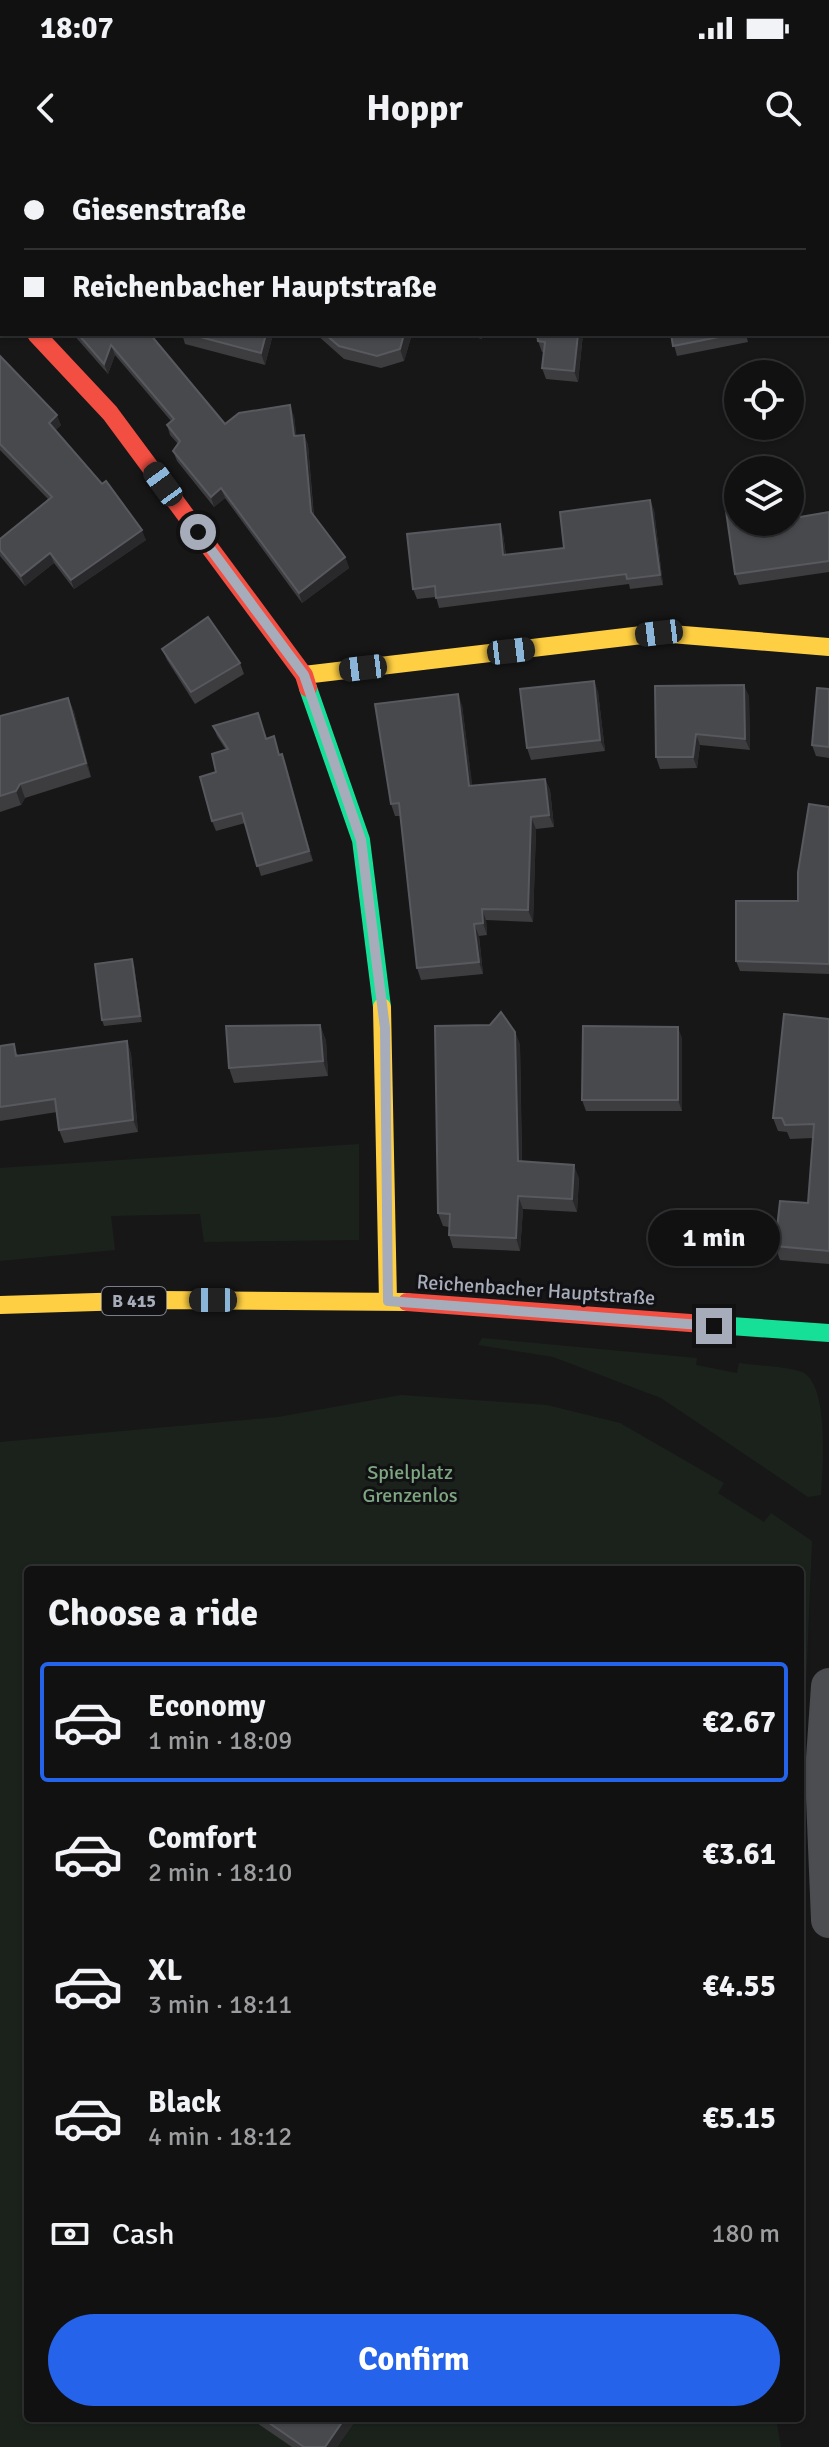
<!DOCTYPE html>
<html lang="en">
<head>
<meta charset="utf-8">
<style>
  body { margin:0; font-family:Signika,sans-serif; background:#1a1a1b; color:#f1f3f6; height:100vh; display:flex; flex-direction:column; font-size:30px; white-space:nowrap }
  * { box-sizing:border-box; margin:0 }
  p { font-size:26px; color:#9c9d9f }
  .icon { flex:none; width:44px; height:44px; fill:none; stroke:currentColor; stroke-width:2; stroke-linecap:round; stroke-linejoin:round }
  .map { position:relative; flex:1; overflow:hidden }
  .sheet { position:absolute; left:24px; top:1406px; width:780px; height:856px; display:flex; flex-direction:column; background:#111112; border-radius:8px; box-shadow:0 2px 6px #0004,0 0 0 2px #303132 }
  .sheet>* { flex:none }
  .guide { position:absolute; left:0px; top:0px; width:830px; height:176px; box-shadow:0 2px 6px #0004,0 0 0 2px #303132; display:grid; align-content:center; height:176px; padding:0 24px; background:#111112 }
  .buttons { position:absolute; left:724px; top:200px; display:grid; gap:16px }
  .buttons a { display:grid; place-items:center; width:80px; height:80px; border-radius:50%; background:#111112; box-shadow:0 2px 6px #0004,0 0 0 2px #303132; font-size:40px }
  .end { position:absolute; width:36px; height:36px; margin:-18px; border:10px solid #a7acba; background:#111; box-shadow:0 0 0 4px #111 }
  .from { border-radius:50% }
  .bubble { position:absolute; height:56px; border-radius:28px; background:#111112; box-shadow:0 2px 6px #0004,0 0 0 2px #303132; font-size:26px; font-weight:800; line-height:56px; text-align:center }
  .car { position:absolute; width:24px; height:48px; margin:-24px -12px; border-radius:10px; box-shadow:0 0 6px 2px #0007; background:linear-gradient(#222 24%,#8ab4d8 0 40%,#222 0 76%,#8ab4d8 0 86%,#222 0) }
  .guide b { display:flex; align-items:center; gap:28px; height:76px; font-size:30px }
  .guide b+b { border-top:2px solid #303132 }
  .guide i { width:20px; height:20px; background:#f1f3f6 }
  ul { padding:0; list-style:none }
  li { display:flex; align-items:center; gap:24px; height:120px; margin:0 16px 12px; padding:0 8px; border:4px solid transparent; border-radius:8px }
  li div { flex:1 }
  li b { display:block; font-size:30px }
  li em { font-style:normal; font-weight:800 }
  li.current { border-color:#2563eb }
  li>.icon { width:72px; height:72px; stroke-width:1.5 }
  h2 { padding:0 24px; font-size:36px; line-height:96px }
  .pay { display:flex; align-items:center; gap:20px; height:88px; padding:0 24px; font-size:30px }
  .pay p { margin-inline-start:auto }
  .action { display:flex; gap:16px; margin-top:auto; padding:16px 24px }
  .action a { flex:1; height:92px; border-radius:48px; background:#2563eb; color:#fff; font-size:32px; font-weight:800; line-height:92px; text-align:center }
  .status { display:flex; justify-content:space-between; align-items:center; height:56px; padding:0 40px; background:#111112; direction:ltr }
  .status svg { height:22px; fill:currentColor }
  header { display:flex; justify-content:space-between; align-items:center; height:104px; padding:0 24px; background:#111112; font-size:36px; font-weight:800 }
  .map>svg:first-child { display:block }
  .green { fill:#1b221c }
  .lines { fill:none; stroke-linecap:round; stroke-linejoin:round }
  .street { stroke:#4b4d51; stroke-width:36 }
  .fast { stroke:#16e098; stroke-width:18 }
  .slow { stroke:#ffcf43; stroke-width:18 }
  .jam { stroke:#f24e42; stroke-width:18 }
  .wall { fill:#3d3d40 }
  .shaded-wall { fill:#29292b }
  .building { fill:#48494d; stroke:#57595e; stroke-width:2 }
  .route { stroke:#a7acba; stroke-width:10 }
  .labels { text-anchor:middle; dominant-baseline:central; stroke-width:6; stroke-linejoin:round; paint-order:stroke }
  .shield { fill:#111114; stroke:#7a7e88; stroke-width:2 }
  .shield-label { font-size:18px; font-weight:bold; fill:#a7acba }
  .street-label { font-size:20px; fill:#a7acba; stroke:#111114 }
  .park-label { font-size:20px; fill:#7da681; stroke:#111114 }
</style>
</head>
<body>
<div class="status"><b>18:07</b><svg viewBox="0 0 49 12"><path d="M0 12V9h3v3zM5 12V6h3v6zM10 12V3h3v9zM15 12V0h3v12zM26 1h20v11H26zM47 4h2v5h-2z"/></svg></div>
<header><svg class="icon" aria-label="back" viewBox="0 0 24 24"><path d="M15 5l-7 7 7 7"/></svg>Hoppr<svg class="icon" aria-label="search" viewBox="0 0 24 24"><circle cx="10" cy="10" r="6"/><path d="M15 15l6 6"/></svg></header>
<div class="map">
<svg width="829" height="2287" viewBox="0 0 829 2287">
  <rect width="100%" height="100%" fill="#171718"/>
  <!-- green -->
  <g class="green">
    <path d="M359,984V1080L204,1082L200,1054L111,1056L115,1090L0,1101V1008Z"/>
    <path d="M482,1178L697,1198L696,1205L737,1213L739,1203C759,1206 783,1206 802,1212C829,1224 823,1304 821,1335L808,1337L661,1238L553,1197L478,1185Z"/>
    <path d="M401,1235L547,1245L620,1263L724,1323L718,1333L764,1362L771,1353L812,1381L800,1673V1410H28V2258H776L781,2287H0V1282L278,1257Z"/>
  </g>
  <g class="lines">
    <!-- street -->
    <g class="street">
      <path d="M221,0L227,2"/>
      <path d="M828,53H829"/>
      <path d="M0,136L2,138"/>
      <path d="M829,1526L823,1613L829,1760"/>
    </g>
    <!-- fast -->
    <g class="fast">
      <path d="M308,528L361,680L382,847"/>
      <path d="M717,1165L829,1173"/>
    </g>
    <!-- slow -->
    <g class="slow">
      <path d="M304,515L659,473L829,487"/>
      <path d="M382,847L388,1141"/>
      <path d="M0,1145L160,1140L407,1142"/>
    </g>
    <!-- jam -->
    <g class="jam">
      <path d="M36,174L110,253L304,515L308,528"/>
      <path d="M407,1142L717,1165"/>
    </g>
  </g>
  <!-- wall -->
  <g class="wall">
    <path d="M763,0H778L769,2H764Z"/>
    <path d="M73,174H150L225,264L294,256L296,275H304L308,285L314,356L345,397L349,408L302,443L225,338L214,347L177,301L173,291L178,284L170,275L167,265L171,261L115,195L108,214Z"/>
    <path d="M182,174H273L265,205L185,184Z"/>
    <path d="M316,174H412L404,201L381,208L344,199Z"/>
    <path d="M463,174H481L482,179Z"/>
    <path d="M583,174L578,222L546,219L542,208L544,192H542L538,181Z"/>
    <path d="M671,174H752L746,175L748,182L677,196Z"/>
    <path d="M0,196L61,265L55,270L146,380L74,429L54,403L25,426L0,396V379L48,339L0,290Z"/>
    <path d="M650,340L654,350L663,425L630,429L629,424L439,448L436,437L417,439L413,429L503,374L506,395L564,388Z"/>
    <path d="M829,352V412L739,425L735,414L795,353L796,358Z"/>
    <path d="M162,489L240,503L244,514L195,544L167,500Z"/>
    <path d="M594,521L598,532L605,591L531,600L527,588Z"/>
    <path d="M829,529V598L816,596L812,585Z"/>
    <path d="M749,536L750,590L700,585L697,608L660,609L656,597Z"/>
    <path d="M68,538L74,552L91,617L25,638L21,645L0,652V556Z"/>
    <path d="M462,545L472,626L545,619L550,630L554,667L536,669L533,762L486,760L487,775L479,776L483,814L421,820L417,808L400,656H395L391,644Z"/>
    <path d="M258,553L266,578L280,595L282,594L313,701L261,716L245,663L216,671L212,661L226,590L217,576L213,566Z"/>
    <path d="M829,647V814L740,811L736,801L798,741Z"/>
    <path d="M134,805L142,862L104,866L102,860Z"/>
    <path d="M829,859V1104L780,1100L775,1086L808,1043L813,978L790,979L787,972L778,971L773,958Z"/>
    <path d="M320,865L326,881L328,916L234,923L229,908Z"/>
    <path d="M515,872L520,885L522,1002L579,1018L577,1052L523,1049L520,1091L453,1088L449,1075V1067L443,1066L438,1053Z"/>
    <path d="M682,878V951H586L582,940Z"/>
    <path d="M127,881L131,894L138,972L64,983L59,970L57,952L0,961V886L19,895Z"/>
    <path d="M253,2258H357L337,2287H292L254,2261Z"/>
  </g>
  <!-- shaded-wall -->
  <g class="shaded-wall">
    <path d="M266,174H273L265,205L261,193Z"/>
    <path d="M404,174H412L404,201L400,189Z"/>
    <path d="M578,174H583L578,222L574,211Z"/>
    <path d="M111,185L115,195L108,214L104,204Z"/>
    <path d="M290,245L294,256L298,286L294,276Z"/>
    <path d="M57,255L61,265L53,273L49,263Z"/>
    <path d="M304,275L308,285L314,362L311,352Z"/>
    <path d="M221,328L225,338L214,347L211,337Z"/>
    <path d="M650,340L654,350L663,425L660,415Z"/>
    <path d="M500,364L503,374L507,405L503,395Z"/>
    <path d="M142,370L146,380L74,429L71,420Z"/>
    <path d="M50,393L54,403L25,426L21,416Z"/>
    <path d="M345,397L349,408L302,443L299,433Z"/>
    <path d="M594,521L598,532L605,591L600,580Z"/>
    <path d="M744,525L749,536L750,590L745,579Z"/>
    <path d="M458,534L462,545L474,638L469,626Z"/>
    <path d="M68,538L74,552L91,617L86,603Z"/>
    <path d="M696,574L700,585L697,608L693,597Z"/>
    <path d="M282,594L286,604L313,701L309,691Z"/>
    <path d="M545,619L550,630L554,667L549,655Z"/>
    <path d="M20,624L25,638L21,645L16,631Z"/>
    <path d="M531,657L536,669L533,762L528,750Z"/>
    <path d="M482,749L486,760L487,775L483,763Z"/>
    <path d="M474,764L479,776L483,814L479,802Z"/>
    <path d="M132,799L134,805L142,862L140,856Z"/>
    <path d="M320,865L326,881L328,916L323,901Z"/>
    <path d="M678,867L682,878V951L678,940Z"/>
    <path d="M515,872L520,885L522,1015L518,1001Z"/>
    <path d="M127,881L131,894L138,972L133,960Z"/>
    <path d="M574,1005L579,1018L577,1052L572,1039Z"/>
    <path d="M518,1036L523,1049L520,1091L516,1078Z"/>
    <path d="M345,2258H357L337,2287H325Z"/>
  </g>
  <!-- building -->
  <g class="building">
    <path d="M0,0H9L11,2H2V86L0,83Z"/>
    <path d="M424,0H574L573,2H429Z"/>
    <path d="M600,0H677V2H601Z"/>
    <path d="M828,83H829L828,153Z"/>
    <path d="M78,174H150L225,264L239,253L290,245L294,276L304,275L311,352L345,397L299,433L221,328L211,337L173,291L180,281L167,265L174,259L111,185L104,204Z"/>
    <path d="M189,174H266L261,193Z"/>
    <path d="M325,174H404L400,189L377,196L339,186Z"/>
    <path d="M537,174H578L574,211L542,208L545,182L538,181Z"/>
    <path d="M671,174H734L673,186Z"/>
    <path d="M0,196L57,255L49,263L102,324L106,321L142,370L71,420L50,393L21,416L0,390V379L52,337L0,284Z"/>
    <path d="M650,340L660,415L627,419L626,414L436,438L435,426L413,429L407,374L500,364L503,395L564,388L560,352Z"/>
    <path d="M790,342H791L794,358L829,352V401L735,414L726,351L738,350V362H790Z"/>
    <path d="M208,457L240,503L191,532L162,489Z"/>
    <path d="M594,521L600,580L527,588L520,529Z"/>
    <path d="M744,525L745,579L696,574L693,597H656L655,526Z"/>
    <path d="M817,528L829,529V587L812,585Z"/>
    <path d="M458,534L469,626L545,619L549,655L531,657L528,750L482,749L483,763L474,764L479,802L417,808L399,643L391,644L375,544Z"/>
    <path d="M68,538L86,603L20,624L16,631L0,636V556Z"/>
    <path d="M258,553L266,579L274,576L279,595L282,594L309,691L257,706L242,653L212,661L200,617L216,612L212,594L228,589L213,566Z"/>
    <path d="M809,644L829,647V804L736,801V741H798V712Z"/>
    <path d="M132,799L140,856L102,860L95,804Z"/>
    <path d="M501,852L515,872L518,1001L574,1005L572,1039L518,1036L516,1078L449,1075L450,1054L438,1053L435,866L490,865Z"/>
    <path d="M784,854L829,859V1091L775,1086L780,1041L808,1043L814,964L785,965L782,958H773Z"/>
    <path d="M320,865L323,901L229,908L226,866Z"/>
    <path d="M583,866L678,867V940H582Z"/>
    <path d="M127,881L133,960L59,970L55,939L0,947V886L14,884L16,896Z"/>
    <path d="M262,2258H345L325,2287H304Z"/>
  </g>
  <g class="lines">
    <!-- route -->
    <path class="route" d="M198,372L304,515L361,680L385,868L388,1141L714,1166"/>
  </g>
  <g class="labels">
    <!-- shield labels -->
    <rect class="shield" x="102" y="1127" width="64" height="28" rx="6"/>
    <g class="shield-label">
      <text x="134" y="1141">B 415</text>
    </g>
    <!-- street labels -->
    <g class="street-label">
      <text transform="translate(536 1130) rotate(4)">Reichenbacher Hauptstraße</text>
    </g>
    <!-- park labels -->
    <g class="park-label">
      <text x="410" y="1312">Spielplatz<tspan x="410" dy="23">Grenzenlos</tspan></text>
    </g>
  </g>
</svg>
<div class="buttons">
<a><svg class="icon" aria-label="locate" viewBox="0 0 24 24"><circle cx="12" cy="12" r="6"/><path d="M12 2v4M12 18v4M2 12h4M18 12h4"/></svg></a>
<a><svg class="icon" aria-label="layers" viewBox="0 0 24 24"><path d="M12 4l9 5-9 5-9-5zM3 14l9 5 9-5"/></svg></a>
</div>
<i class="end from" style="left:198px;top:372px"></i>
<i class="end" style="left:714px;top:1166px"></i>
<div class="bubble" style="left:648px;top:1050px;width:132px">1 min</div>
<i class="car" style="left:163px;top:324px;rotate:324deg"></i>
<i class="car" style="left:659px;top:473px;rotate:263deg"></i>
<i class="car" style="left:511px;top:491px;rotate:83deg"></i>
<i class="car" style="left:363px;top:508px;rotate:263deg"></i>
<i class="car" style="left:213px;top:1140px;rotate:270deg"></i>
<div class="guide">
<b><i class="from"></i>Giesenstraße</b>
<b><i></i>Reichenbacher Hauptstraße</b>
</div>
<section class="sheet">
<h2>Choose a ride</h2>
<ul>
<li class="current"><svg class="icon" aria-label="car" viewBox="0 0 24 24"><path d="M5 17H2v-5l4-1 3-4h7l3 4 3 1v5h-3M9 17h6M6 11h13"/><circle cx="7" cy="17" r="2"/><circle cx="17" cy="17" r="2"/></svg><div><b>Economy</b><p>1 min · 18:09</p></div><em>€2.67</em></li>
<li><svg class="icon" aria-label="car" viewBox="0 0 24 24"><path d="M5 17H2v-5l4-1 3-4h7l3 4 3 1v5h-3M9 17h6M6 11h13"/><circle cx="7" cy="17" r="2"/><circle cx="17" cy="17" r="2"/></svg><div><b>Comfort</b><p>2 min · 18:10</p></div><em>€3.61</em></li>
<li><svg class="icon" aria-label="car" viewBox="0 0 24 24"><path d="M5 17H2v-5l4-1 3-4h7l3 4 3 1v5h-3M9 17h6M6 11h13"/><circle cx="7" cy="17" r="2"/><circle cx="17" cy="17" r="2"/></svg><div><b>XL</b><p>3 min · 18:11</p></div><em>€4.55</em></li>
<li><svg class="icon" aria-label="car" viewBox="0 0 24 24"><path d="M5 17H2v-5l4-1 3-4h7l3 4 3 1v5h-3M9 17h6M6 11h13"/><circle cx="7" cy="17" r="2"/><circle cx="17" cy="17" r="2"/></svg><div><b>Black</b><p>4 min · 18:12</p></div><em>€5.15</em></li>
</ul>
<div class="pay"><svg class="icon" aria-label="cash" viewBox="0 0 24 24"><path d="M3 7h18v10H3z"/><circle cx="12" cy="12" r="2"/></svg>Cash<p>180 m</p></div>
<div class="action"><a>Confirm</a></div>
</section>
</div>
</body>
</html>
